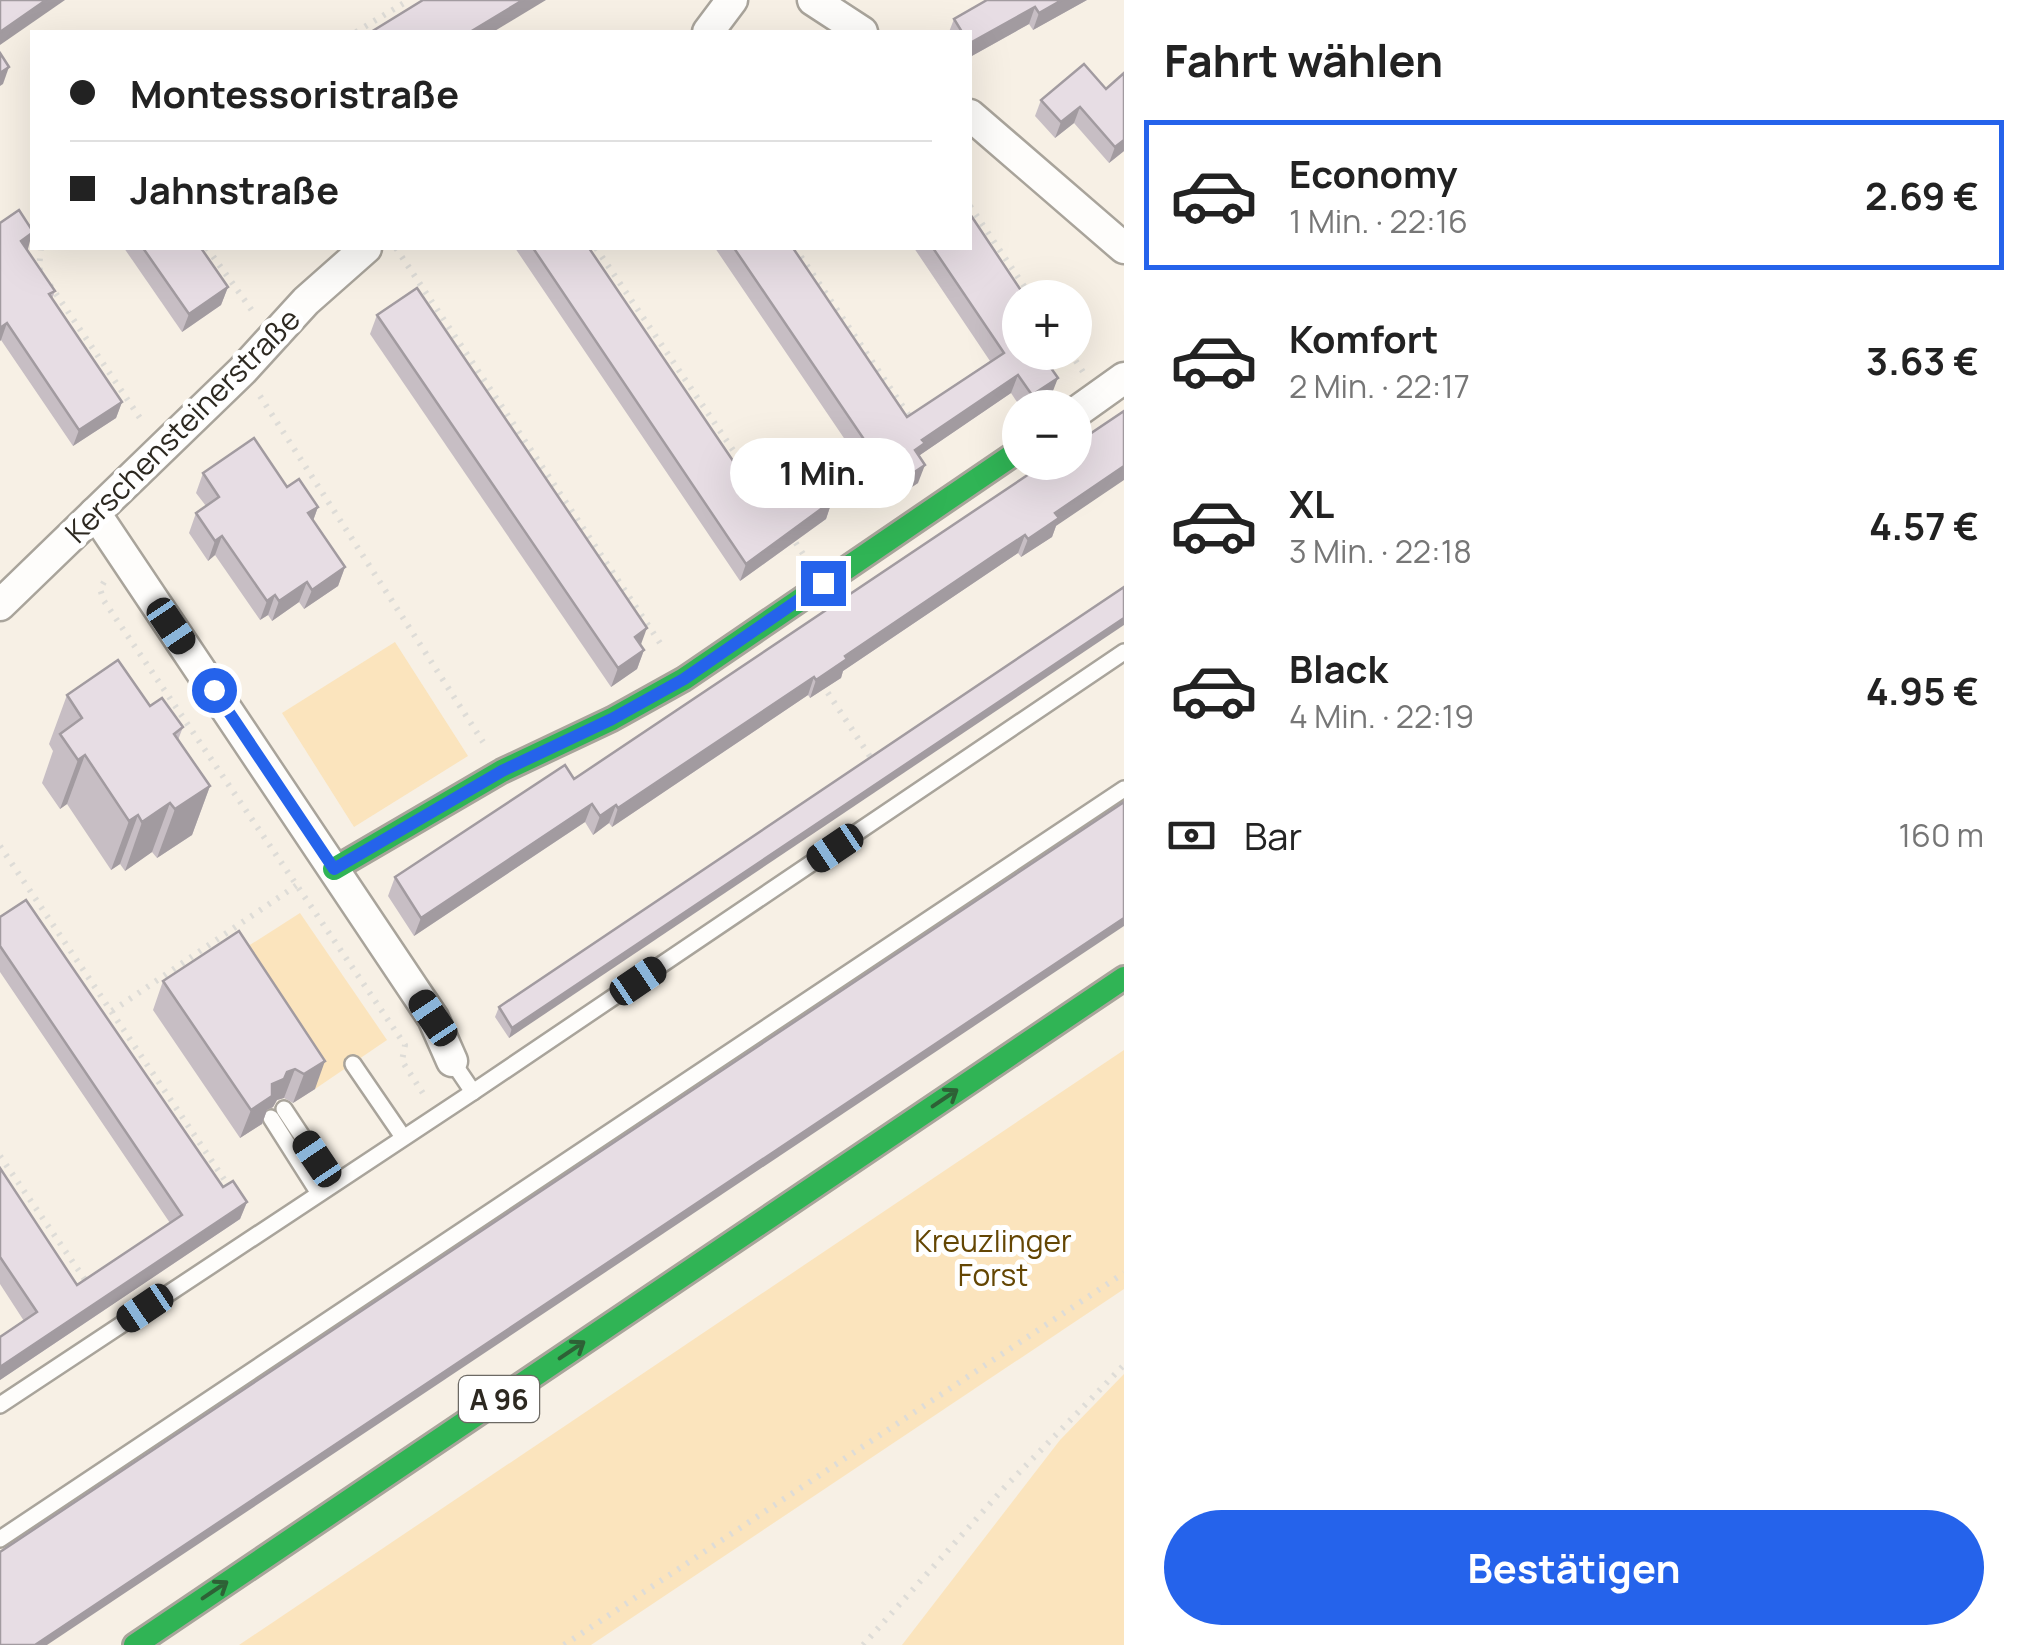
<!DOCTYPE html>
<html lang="de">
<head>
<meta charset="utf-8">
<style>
  body { margin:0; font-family:Manrope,sans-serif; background:#f6f6f6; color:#222; height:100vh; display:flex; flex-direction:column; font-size:38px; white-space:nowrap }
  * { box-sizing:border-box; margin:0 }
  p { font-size:32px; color:#767676 }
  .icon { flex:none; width:55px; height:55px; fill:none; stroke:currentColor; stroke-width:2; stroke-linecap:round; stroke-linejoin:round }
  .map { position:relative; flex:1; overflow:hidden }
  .drawer { display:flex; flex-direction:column; background:#fff; width:900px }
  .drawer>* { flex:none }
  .top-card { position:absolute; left:30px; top:30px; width:942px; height:220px; border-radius:0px; box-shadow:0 10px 40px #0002; display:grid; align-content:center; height:220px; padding:0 40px; background:#fff }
  .fabs { position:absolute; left:1002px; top:280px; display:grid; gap:20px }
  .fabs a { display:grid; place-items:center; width:90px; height:90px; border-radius:50%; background:#fff; box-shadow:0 10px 40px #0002; font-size:50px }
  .end { position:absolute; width:45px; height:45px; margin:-22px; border:12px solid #2563eb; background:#fff; box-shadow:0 0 0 5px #fff }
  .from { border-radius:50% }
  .bubble { position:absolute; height:70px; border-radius:35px; background:#fff; box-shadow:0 10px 40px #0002; font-size:32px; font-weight:700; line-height:70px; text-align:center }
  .car { position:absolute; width:30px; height:60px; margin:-30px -15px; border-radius:12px; box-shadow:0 0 8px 2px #0007; background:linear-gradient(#222 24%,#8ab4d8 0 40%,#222 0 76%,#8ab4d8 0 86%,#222 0) }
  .top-card b { display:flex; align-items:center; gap:35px; height:95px; font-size:38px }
  .top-card b+b { border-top:2px solid #e0e0e0 }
  .top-card i { width:25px; height:25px; background:#222 }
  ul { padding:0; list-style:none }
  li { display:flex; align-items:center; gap:30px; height:150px; margin:0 20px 15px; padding:0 20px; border:5px solid transparent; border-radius:0px }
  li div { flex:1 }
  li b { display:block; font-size:38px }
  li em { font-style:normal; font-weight:700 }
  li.selected { border-color:#2563eb }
  li>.icon { width:90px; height:90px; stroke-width:1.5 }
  h2 { padding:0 40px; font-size:45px; line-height:120px }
  .pay { display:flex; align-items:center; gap:25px; height:110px; padding:0 40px; font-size:38px }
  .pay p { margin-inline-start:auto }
  .action { display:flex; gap:20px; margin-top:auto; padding:20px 40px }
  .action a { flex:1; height:115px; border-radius:60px; background:#2563eb; color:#fff; font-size:40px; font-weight:700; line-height:115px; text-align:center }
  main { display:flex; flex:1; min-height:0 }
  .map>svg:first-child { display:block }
  .green { fill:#fbe4bd }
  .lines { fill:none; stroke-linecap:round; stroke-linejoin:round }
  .lane-casing { stroke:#a9a49b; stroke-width:20 }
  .street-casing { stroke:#a9a49b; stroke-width:35 }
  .fast-casing { stroke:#a9a49b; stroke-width:28 }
  .path { stroke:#dedcd7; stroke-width:6; stroke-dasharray:2.5 8; stroke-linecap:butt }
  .lane { stroke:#fefdfb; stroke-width:15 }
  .street { stroke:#fefdfb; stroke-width:30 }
  .fast { stroke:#30b455; stroke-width:22 }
  .wall { fill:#c7bec4 }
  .shaded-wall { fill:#a29ba0 }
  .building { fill:#e7dde4; stroke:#a29ba0; stroke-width:2.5 }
  .oneway { stroke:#2e6136 }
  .route { stroke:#2563eb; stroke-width:12 }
  .labels { text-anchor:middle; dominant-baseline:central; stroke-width:10; stroke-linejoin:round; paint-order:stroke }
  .shield { fill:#fff; stroke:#6c6964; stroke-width:2.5 }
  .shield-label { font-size:28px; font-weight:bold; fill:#2d2921 }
  .street-label { font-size:30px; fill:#2d2921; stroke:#fff }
  .park-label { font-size:30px; fill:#644603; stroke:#fff }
</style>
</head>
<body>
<main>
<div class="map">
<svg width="1124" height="1645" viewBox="0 0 1124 1645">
  <rect width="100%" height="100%" fill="#f7f0e5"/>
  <!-- green -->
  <g class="green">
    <path d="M395,642L468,756L354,827L282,713Z"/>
    <path d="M300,913L387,1040L315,1089L228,959Z"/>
    <path d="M1124,1050V1289L591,1645H239Z"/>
    <path d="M1124,1374V1645H902L1060,1440Z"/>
  </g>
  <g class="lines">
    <defs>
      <g id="lane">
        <path d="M452,1061L473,1092"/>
        <path d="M353,1064L403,1137"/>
        <path d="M284,1109L333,1183"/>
        <path d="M271,1118L318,1192"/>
        <path d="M0,1405L473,1092L1124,652"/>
        <path d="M0,1539L1124,789"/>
      </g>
      <g id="street">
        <path d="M813,0L862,32"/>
        <path d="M708,32L732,0"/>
        <path d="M970,115L1124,248"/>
        <path d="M1075,413L1124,378"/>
        <path d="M95,513L433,1018L452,1061"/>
        <path d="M0,605L243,370L306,301L366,248"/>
      </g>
      <g id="fast">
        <path d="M334,869L502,771L612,719L684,679L1020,450"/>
        <path d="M135,1645L1124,978"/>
      </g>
    </defs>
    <!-- lane casing -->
    <use href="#lane" class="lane-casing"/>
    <!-- street casing -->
    <use href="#street" class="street-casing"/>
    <!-- fast casing -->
    <use href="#fast" class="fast-casing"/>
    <!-- path -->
    <g class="path">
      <path d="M356,32L409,0"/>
      <path d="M970,206L1032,298"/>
      <path d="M41,248L39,268L43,275"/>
      <path d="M207,248L256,316"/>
      <path d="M396,248L664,649"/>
      <path d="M596,248L758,487"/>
      <path d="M795,248L912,420"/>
      <path d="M50,285L144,424"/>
      <path d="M1070,352L1083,372"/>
      <path d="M260,396L483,742"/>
      <path d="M790,534L805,557"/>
      <path d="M104,582L100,589L104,601L405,1045L402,1061L426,1098"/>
      <path d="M822,684L873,761"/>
      <path d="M0,846L230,1188"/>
      <path d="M112,1011L297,885"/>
      <path d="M0,1156L90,1287"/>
      <path d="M564,1645L1124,1273"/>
      <path d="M863,1645L1004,1488L1124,1365"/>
    </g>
    <!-- lane -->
    <use href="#lane" class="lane"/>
    <!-- street -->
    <use href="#street" class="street"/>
    <!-- fast -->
    <use href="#fast" class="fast"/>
  </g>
  <!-- wall -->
  <g class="wall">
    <path d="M1087,0L1033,30L1029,24L970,57V32H949L954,19Z"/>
    <path d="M1106,89L1124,151L1109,163L1074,123L1055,138L1035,116L1041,100Z"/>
    <path d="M0,223L28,249H27L55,291L52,299L122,402L116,418L73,446L1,340L0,341Z"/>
    <path d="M124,248H201L228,287L221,305L182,332Z"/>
    <path d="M515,248H589L750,486L810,484L832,501L826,519L740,581Z"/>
    <path d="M715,248H793L907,417L990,361L914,248H970L1055,368L1052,370L1051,396L1034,408H1021L1011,393L920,455L918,483L888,503Z"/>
    <path d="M377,315L644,650L637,669L611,687L370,334Z"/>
    <path d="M1047,462L1056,526L1052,537L1021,557L1018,553L843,671L841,678L810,698L808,695L612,827L609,823L593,835L585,822L414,936L388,896L395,877L574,779Z"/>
    <path d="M203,473L287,487L318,507L313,521L345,567L338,586L304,609L299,602L272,621L268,615L260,620L215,555L208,561L189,533L196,513L206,506L196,493Z"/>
    <path d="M1124,587L509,1038L495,1017L499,1007Z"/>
    <path d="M67,695L150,706L183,727L178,740L210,786L192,835L157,858L152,852L125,871L120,864L111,870L67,804L60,809L42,783L53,751L49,744Z"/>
    <path d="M0,917L223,1187L247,1202L240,1219L0,1380V1337L24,1321L0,1284V1168L77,1285L170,1223L0,972Z"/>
    <path d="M239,931L315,1089L293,1103L284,1098L277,1100L273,1107L267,1110L262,1124L240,1138L153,1010L163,981Z"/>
  </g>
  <!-- shaded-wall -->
  <g class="shaded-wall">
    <path d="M46,0H65L0,45V32Z"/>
    <path d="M523,0H546L493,32H470Z"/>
    <path d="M1062,0H1087L1033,30L1039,13Z"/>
    <path d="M1035,7L1029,24L970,57V43Z"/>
    <path d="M9,67L3,84L0,86V73Z"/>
    <path d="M1080,107L1074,123L1055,138L1061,122Z"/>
    <path d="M1124,140V151L1109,163L1115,147Z"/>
    <path d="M32,233L28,249L15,257L21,241Z"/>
    <path d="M228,287L221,305L182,332L189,314Z"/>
    <path d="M7,323L1,340L0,341V328Z"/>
    <path d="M1057,352H1060L1055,368L1039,379L1046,361Z"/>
    <path d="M1018,375L1011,393L920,455L918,462L915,450L922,440Z"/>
    <path d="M1058,378L1051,396L1034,408H1027L1032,395Z"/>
    <path d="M122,402L116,418L73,446L79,430Z"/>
    <path d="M925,465L918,483L888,503L895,485Z"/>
    <path d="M1124,466V480L1056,526L1052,537L1021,557L1028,539L1055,513Z"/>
    <path d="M832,501L826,519L740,581L746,564Z"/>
    <path d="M318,507L311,526L308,513Z"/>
    <path d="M1025,535L1018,553L843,671L841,678L810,698L816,680L845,656Z"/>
    <path d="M222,536L215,555L208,561L215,541Z"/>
    <path d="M345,567L338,586L304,609L312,590Z"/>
    <path d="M307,582L299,602L272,621L279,601Z"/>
    <path d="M275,595L268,615L260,620L267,601Z"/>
    <path d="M1124,618V625L509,1038L512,1028Z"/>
    <path d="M647,628L640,647L635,637Z"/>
    <path d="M644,650L637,669L611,687L618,668Z"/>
    <path d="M814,677L808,695L612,827L618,808Z"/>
    <path d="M85,755L67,804L60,809L78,760Z"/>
    <path d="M210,786L192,835L157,858L175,809Z"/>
    <path d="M170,803L152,852L125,871L142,822Z"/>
    <path d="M592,804L585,822L414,936L421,918Z"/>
    <path d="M616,805L609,823L593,835L600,816Z"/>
    <path d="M138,815L120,864L111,870L129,821Z"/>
    <path d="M1124,918V926L47,1645H35Z"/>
    <path d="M325,1061L315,1089L293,1103L304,1074Z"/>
    <path d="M295,1069L284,1098L277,1100L273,1107L267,1110L262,1124L240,1138L251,1110L272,1084L287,1072Z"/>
    <path d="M247,1202L240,1219L0,1380V1367Z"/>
  </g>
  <!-- building -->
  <g class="building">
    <path d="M0,0H46L0,32Z"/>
    <path d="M423,0H523L470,32H371Z"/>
    <path d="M987,0H1062L1039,13L1035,7L970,43V32H962L954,19Z"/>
    <path d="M0,53L9,67L0,73Z"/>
    <path d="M1084,64L1106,89L1124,73V140L1115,147L1080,107L1061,122L1041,100Z"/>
    <path d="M19,210L32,230V233L21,241L55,291L49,294L122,402L79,430L7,323L0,328V223Z"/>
    <path d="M970,214L1026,298H1020V352H1057L1046,361L1058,378L1032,395L1018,375L922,440L925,443L915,450L925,465L895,485L734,248H793L907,417L1004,353L933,248H970Z"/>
    <path d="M143,248H201L228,287L189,314Z"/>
    <path d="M533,248H589L750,486L792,457L810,484L817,480L832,501L746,564Z"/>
    <path d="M417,288L647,628L635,637L644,650L618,668L377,315Z"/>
    <path d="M1124,411V466L1055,513L1059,518L1028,539L1025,535L999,552L845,656L847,659L816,680L814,677L618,808L616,805L600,816L592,804L421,918L395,877L565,765L574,779L1047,462H1075V444Z"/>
    <path d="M254,438L287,487L299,479L318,507L308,513L345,567L312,590L307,582L279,601L275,595L267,601L222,536L215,541L196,513L219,497L203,473Z"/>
    <path d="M1124,587V618L512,1028L499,1007Z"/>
    <path d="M118,660L150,706L162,698L183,727L174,734L210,786L175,809L170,803L142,822L138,815L129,821L85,755L78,760L60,734L82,718L67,695Z"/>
    <path d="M1124,802V918L35,1645H0V1552Z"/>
    <path d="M26,900L223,1187L233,1181L247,1202L0,1367V1337L37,1312L0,1257V1168L77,1285L182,1215L0,946V917Z"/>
    <path d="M239,931L325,1061L304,1074L295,1069L287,1072L284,1079L272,1084V1096L251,1110L163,981Z"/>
  </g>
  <!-- one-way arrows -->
  <defs><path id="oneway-shaft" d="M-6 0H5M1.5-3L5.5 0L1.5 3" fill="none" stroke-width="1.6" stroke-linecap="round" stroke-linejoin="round" transform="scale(2.5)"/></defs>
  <g class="oneway">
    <use href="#oneway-shaft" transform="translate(945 1098) rotate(-34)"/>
    <use href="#oneway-shaft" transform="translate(572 1350) rotate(-34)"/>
    <use href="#oneway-shaft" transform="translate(215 1590) rotate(-34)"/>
  </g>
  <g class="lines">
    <!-- route -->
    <path class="route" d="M214,690L334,869L502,771L612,719L684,679L823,583"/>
  </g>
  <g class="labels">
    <!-- shield labels -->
    <rect class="shield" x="459" y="1376" width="80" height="46" rx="8"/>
    <g class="shield-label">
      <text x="499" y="1399">A 96</text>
    </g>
    <!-- street labels -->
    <g class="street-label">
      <text transform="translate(182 425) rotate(-45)">Kerschensteinerstraße</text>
    </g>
    <!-- park labels -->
    <g class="park-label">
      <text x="993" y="1240">Kreuzlinger<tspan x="993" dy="34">Forst</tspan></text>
    </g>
  </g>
</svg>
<div class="fabs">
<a>+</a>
<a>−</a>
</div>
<i class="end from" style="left:214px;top:690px"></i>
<i class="end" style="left:823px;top:583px"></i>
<div class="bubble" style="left:730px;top:438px;width:185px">1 Min.</div>
<i class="car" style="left:171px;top:626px;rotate:146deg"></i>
<i class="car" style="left:835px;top:848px;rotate:236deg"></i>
<i class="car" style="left:638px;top:981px;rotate:56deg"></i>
<i class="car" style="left:433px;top:1018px;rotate:326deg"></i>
<i class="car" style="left:317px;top:1159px;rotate:326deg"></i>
<i class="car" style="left:145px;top:1308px;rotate:236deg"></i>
<div class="top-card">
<b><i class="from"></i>Montessoristraße</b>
<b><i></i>Jahnstraße</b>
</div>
</div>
<section class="drawer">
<h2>Fahrt wählen</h2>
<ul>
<li class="selected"><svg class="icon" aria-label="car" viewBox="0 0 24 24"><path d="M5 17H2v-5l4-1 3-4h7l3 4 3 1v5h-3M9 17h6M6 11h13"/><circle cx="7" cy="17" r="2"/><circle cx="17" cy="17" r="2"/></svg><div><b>Economy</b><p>1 Min. · 22:16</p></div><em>2.69 €</em></li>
<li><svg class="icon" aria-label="car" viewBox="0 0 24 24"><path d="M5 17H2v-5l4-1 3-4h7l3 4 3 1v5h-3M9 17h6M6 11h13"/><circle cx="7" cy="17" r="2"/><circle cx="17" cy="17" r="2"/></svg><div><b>Komfort</b><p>2 Min. · 22:17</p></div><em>3.63 €</em></li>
<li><svg class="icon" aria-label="car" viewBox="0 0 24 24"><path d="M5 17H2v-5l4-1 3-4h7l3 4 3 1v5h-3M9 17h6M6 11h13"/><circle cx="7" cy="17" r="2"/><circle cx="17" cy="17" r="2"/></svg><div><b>XL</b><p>3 Min. · 22:18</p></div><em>4.57 €</em></li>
<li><svg class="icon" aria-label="car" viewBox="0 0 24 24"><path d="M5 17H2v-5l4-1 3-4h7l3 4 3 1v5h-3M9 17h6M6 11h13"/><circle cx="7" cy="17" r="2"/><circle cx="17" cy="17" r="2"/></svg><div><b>Black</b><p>4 Min. · 22:19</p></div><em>4.95 €</em></li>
</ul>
<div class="pay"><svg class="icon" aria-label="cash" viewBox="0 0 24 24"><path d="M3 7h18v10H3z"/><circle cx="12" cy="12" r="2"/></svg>Bar<p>160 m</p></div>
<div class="action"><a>Bestätigen</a></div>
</section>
</main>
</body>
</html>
